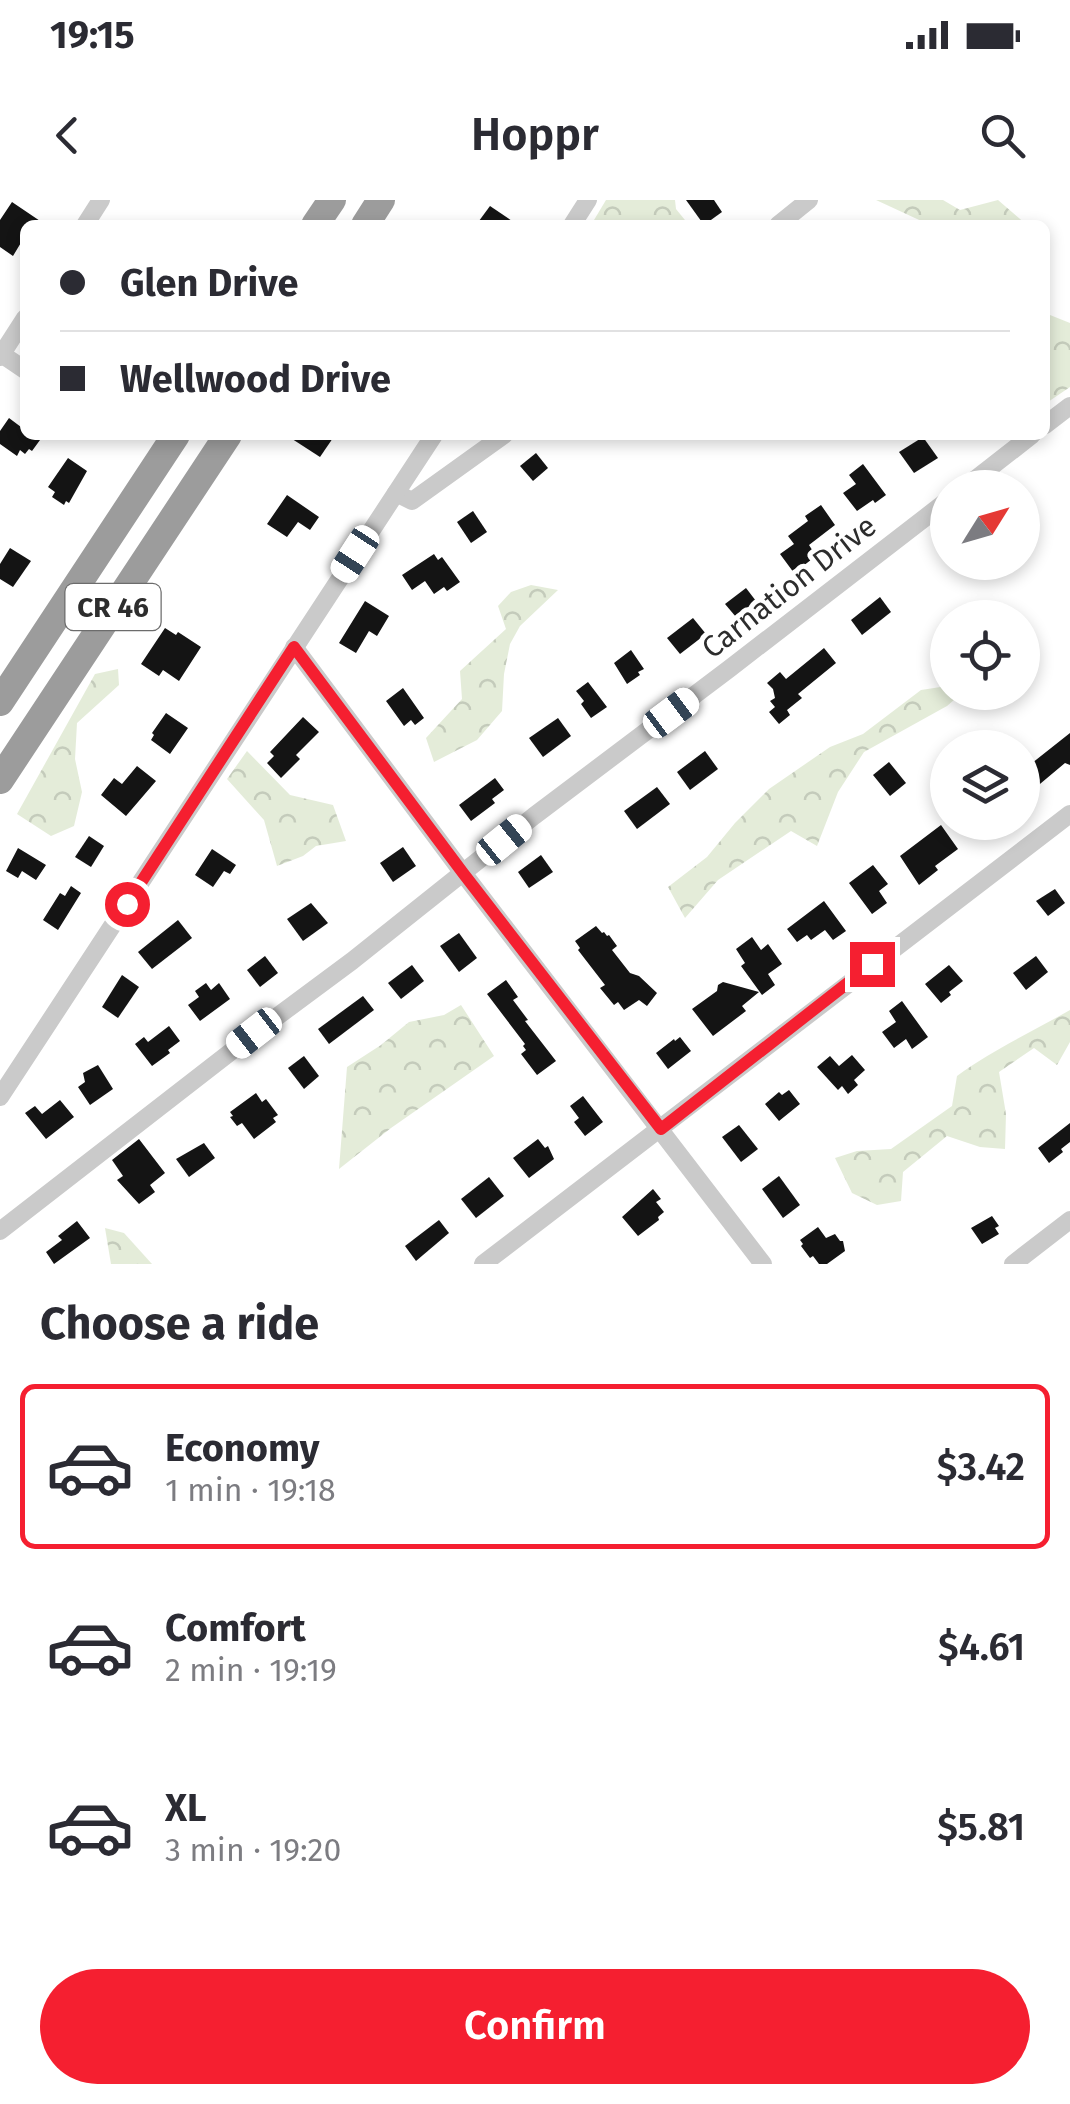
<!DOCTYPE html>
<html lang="en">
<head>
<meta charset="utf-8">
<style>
  body { margin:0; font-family:"Fira Sans",sans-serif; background:#f7f7f7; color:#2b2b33; height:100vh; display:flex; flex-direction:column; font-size:38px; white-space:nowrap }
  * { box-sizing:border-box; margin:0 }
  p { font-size:32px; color:#7c7c81 }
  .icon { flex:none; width:55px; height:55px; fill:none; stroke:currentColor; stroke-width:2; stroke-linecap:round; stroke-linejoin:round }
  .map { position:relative; height:1064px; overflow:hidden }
  .sheet { display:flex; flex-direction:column; background:#fff; flex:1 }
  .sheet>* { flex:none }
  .top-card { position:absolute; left:20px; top:20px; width:1030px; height:220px; border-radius:15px; box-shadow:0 5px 15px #0003; display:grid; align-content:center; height:220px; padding:0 40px; background:#fff }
  .needle { width:65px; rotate:53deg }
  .tools { position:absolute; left:930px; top:270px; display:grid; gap:20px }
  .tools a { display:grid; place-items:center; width:110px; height:110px; border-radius:50%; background:#fff; box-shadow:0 5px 15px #0003; font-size:50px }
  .end { position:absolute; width:45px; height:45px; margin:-22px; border:12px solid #f51f30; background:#fff; box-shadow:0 0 0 5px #fff }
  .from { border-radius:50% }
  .car { position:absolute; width:30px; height:60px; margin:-30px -15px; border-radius:12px; box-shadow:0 0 8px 2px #0007; background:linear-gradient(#fff 24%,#345 0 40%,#fff 0 76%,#345 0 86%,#fff 0) }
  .top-card b { display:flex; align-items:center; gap:35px; height:95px; font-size:38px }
  .top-card b+b { border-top:2px solid #e1e1e2 }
  .top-card i { width:25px; height:25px; background:#2b2b33 }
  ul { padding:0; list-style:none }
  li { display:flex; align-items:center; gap:30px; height:165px; margin:0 20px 15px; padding:0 20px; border:5px solid transparent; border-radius:15px }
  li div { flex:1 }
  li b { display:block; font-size:38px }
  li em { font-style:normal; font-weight:600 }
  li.current { border-color:#f51f30 }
  li>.icon { width:90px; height:90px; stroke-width:1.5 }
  h2 { padding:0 40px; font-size:45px; line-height:120px }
  .cta { display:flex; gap:20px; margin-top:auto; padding:20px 40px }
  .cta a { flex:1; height:115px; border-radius:60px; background:#f51f30; color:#fff; font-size:40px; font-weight:600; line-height:115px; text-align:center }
  .status { display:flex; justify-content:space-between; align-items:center; height:70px; padding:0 50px; background:#fff; direction:ltr }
  .status svg { height:28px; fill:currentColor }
  header { display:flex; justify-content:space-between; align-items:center; height:130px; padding:0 40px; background:#fff; font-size:45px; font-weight:600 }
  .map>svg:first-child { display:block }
  .forest { fill:url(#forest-crowns) }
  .building { fill:#141414 }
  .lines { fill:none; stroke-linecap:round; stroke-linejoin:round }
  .minor { stroke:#cacaca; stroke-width:18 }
  .trunk { stroke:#9c9c9c; stroke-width:28 }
  .route { stroke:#f51f30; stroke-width:12 }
  .labels { text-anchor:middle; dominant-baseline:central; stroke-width:10; stroke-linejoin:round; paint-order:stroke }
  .shield { fill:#fff; stroke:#6c6c6c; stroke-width:2.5 }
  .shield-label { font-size:28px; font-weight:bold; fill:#2d2d2d }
  .street-label { font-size:30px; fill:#2d2d2d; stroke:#fff }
</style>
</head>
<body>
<div class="status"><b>19:15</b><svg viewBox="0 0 49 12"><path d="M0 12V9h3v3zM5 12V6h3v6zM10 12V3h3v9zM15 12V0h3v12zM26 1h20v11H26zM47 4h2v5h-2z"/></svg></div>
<header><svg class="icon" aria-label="back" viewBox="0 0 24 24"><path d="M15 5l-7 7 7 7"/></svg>Hoppr<svg class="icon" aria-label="search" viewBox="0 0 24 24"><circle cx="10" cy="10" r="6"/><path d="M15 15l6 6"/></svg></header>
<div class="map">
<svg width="1070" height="1064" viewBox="0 0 1070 1064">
  <defs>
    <pattern id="forest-crowns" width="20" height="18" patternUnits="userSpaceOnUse" patternTransform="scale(2.5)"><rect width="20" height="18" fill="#e4ecd9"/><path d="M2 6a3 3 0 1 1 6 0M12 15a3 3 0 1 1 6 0" fill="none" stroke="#c4cbbb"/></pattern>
  </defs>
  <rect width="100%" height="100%" fill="#fff"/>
  <!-- forest -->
  <g class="forest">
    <path d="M606,0H675L676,9L689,25H591Z"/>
    <path d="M876,0H943L960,10L998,0L1027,25H930Z"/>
    <path d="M1045,113L1070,123V187L1045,204Z"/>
    <path d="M531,385L558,390L520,426L510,444L504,474L502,511L477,540L434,562L426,538L462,499L460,471L506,429L498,406L511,392Z"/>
    <path d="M118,469L119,485L77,523L75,559L82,592L74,626L51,636L17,614L95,474Z"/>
    <path d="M947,486L948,492L962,493L947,506L864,552L838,592L817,646L791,631L718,680L685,718L668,687L707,657L735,623L769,589L830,547L863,534L921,490Z"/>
    <path d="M247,551L290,595L333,605L346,641L316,646L303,656L277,666L264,620L227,579Z"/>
    <path d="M461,805L494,856L391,928L339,969L347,867L381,845L409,822L444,815Z"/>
    <path d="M1070,810V842L1057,865L1034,848L999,872L1006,914L1005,949L980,947L947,936L903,972L901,1001L877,1005L852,993L835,958L857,951L891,949L952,906L957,876C992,850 1032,832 1070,810Z"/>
    <path d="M105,1028L124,1033L152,1064H111Z"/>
  </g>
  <!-- building -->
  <g class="building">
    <path d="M686,0H714L722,12L704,25Z"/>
    <path d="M12,2L46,25H25V36L13,56L0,47V20Z"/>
    <path d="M490,6L518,25H476Z"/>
    <path d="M9,218L25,230V235H32L40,240L32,251L29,249L25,254L20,250L17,256L0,244V231Z"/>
    <path d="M286,235H335L320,257Z"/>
    <path d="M923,237L938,258L914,273L899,252Z"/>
    <path d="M536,253L548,268L533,281L520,266Z"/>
    <path d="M68,258L87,271L69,303L66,301L64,305L52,297L55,292L48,287Z"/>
    <path d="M863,264L886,295L875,303L873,300L857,311L843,293L856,284L849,275Z"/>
    <path d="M287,295L319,317L310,330L298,322L287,337L267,324Z"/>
    <path d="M821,305L835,325L809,345L816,356L794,373L780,354L794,344L788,336L808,321L805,316Z"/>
    <path d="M473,311L487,332L471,343L457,322Z"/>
    <path d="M10,348L31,361L13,387L0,379V364Z"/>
    <path d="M434,354L438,360L442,357L460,382L447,391L444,387L434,394L425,381L412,390L402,375Z"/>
    <path d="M746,388L756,401L736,417L725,404Z"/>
    <path d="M880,397L891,412L862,435L851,420Z"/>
    <path d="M365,401L389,416L377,436L369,431L356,453L339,443Z"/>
    <path d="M693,418L706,434L680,454L667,438Z"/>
    <path d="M165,428L176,435L178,432L201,447L179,481L163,470L159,476L141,464Z"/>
    <path d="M824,448L836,463L798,494L802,498L787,510L790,515L779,524L769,512L775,507L770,501L775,498L773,489L767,483L780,472L786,479Z"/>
    <path d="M631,450L644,469L638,472L640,475L627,484L614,463Z"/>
    <path d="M588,482L607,507L591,518L581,504L584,501L576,491Z"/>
    <path d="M403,488L424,518L415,525L411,520L404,526L386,501Z"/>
    <path d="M166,513L188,528L170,554L151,540L154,535L152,533Z"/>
    <path d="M303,517L319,532L296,555L300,559L281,578L267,563L274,556L270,552Z"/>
    <path d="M558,518L571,536L543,557L529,538Z"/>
    <path d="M1070,533V565L1065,563L1022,599V571Z"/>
    <path d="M705,551L718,569L690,590L677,572Z"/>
    <path d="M889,562L906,583L890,596L873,575Z"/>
    <path d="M137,566L156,581L126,616L101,595L114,578L122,584Z"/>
    <path d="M495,578L504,590L492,599L495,603L471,621L459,605Z"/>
    <path d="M657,587L670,604L637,629L624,611Z"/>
    <path d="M941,625L958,649L935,666L938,670L919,685L900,656Z"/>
    <path d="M89,636L104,646L91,667L75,657Z"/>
    <path d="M403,647L416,666L393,682L380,663Z"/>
    <path d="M18,648L46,665L36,680L22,671L18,678L6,671Z"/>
    <path d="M212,649L236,665L230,674L224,671L213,687L195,675Z"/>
    <path d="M541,655L553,672L529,688L518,672Z"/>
    <path d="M873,665L888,684L879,691L887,703L872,714L849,683Z"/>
    <path d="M71,686L81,693L58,730L43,720L60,693L65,696Z"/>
    <path d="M1055,689L1065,703L1048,716L1036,701Z"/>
    <path d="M824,701L846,731L833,740L825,730L811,740L807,735L797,742L787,729Z"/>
    <path d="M311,703L328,723L303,741L287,719Z"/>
    <path d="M178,720L192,738L152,769L138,752Z"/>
    <path d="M596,726L602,733L604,732L607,736L609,735L617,746L612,750L630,773L639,776L657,793L647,806L639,800L624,810L618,802L614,805L600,788L605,785L578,750L580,748L575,741Z"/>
    <path d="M459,733L477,758L459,772L440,746Z"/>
    <path d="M752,737L761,750L768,744L782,764L768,774L775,785L762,795L741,766L745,763L736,749Z"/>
    <path d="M265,756L278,773L260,787L247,770Z"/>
    <path d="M1036,756L1048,772L1026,790L1013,773Z"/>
    <path d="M412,765L424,781L401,799L388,783Z"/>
    <path d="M949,765L963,781L949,792L951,795L941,803L925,784Z"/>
    <path d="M122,775L139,787L118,818L102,807Z"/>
    <path d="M506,780L518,797L513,800L528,820L525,821L556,861L537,875L521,854L526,850L523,846L525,844L487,794Z"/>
    <path d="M723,782L759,792L742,806L746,811L713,836L692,809L717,791L718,785Z"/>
    <path d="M206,783L211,790L219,783L230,799L200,821L188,805L199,797L195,791Z"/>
    <path d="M363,796L374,810L329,844L318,829Z"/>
    <path d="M902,801L928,837L912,849L906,839L894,848L882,832L896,822L889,811Z"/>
    <path d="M169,826L180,841L168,850L170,853L152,866L135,844L144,837L148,842Z"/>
    <path d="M680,837L691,851L668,869L656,853L674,839L675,841Z"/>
    <path d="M852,855L865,870L854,880L858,885L848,894L842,886L838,890L817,867L830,856L839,866Z"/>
    <path d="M304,856L319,876L304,889L288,868Z"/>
    <path d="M98,865L113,889L90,905L78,887L85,882L83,873Z"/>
    <path d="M789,890L800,904L779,921L765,904L779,892L782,895Z"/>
    <path d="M256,893L262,902L266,899L278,915L273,918L276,922L254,939L242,923L237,926L230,917L233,916L230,912Z"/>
    <path d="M583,896L603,922L585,936L574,922L579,918L570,906Z"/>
    <path d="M60,900L74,917L46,939L25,913L35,906L42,914Z"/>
    <path d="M1070,923V942L1061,949L1063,952L1049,963L1038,948Z"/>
    <path d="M739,925L758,949L741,962L722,937Z"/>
    <path d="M139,939L165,973L150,985L155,992L139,1004L117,980L123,976L112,960Z"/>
    <path d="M538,939L545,948L548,946L554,959L529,978L513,958Z"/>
    <path d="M204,943L215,958L189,977L176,959Z"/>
    <path d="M779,976L800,1005L783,1018L762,989Z"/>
    <path d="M489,977L504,996L476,1018L461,999Z"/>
    <path d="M653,989L661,999L656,1002L664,1012L658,1017L659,1020L638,1036L622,1017Z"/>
    <path d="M992,1016L999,1026L995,1028L999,1034L982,1044L971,1028Z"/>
    <path d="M439,1020L449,1033L416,1061L405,1046Z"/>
    <path d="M77,1021L90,1038L54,1064L46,1052L62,1040L58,1036Z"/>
    <path d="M818,1027L826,1038L835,1034L840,1041H843L845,1051L827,1064H819L813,1056L810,1058L801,1046L803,1044L800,1040Z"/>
  </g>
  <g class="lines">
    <!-- minor -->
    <g class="minor">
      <path d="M85,25L101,0"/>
      <path d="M572,25L588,0"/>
      <path d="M778,25L809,0"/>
      <path d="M0,153L25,170"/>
      <path d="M0,157L25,118"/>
      <path d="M1045,225L1070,206"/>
      <path d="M964,288L1032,235"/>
      <path d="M396,293L412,301L504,235"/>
      <path d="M294,447L463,673L763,1064"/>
      <path d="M0,897L434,235"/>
      <path d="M0,1031L255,833L352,761L534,616L729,469L948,300"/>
      <path d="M483,1064L1070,614"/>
      <path d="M1013,1064L1070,1020"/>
    </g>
    <!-- trunk -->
    <g class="trunk">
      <path d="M315,25L332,0"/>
      <path d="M365,25L381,0"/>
      <path d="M0,502L176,235"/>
      <path d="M0,580L228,235"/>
    </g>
  </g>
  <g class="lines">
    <!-- route -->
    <path class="route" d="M127,704L294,447L463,673L661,929L872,764"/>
  </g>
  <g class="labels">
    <!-- shield labels -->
    <rect class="shield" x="65.5" y="384" width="95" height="46" rx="8"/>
    <g class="shield-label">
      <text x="113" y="407">CR 46</text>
    </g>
    <!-- street labels -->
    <g class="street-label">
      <text transform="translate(789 387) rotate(-38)">Carnation Drive</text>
    </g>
  </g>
</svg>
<div class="tools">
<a><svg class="needle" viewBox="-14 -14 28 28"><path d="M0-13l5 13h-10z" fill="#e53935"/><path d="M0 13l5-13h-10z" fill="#7c7c81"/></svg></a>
<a><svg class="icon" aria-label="locate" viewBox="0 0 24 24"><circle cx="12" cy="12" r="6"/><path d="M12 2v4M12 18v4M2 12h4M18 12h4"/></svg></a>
<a><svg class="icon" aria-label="layers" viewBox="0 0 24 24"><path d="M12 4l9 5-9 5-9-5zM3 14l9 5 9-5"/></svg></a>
</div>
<i class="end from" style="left:127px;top:704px"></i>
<i class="end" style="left:872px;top:764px"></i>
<i class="car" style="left:355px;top:354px;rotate:213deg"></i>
<i class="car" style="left:671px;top:513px;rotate:53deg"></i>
<i class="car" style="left:504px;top:640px;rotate:51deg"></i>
<i class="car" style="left:254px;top:833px;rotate:232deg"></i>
<div class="top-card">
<b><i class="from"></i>Glen Drive</b>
<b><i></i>Wellwood Drive</b>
</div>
</div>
<section class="sheet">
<h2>Choose a ride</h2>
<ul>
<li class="current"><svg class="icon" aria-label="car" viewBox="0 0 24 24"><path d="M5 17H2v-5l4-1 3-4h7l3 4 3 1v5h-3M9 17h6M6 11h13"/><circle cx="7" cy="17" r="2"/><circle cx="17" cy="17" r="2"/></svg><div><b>Economy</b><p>1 min · 19:18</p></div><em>$3.42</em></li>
<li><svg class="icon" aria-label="car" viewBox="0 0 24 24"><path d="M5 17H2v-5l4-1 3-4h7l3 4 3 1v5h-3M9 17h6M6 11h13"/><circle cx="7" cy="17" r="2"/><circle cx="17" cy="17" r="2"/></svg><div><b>Comfort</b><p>2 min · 19:19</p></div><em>$4.61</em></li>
<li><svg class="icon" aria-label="car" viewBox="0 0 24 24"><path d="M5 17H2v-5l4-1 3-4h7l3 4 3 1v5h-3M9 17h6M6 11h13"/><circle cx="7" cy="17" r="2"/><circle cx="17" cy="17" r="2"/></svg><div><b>XL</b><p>3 min · 19:20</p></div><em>$5.81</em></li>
</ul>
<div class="cta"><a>Confirm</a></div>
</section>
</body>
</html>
